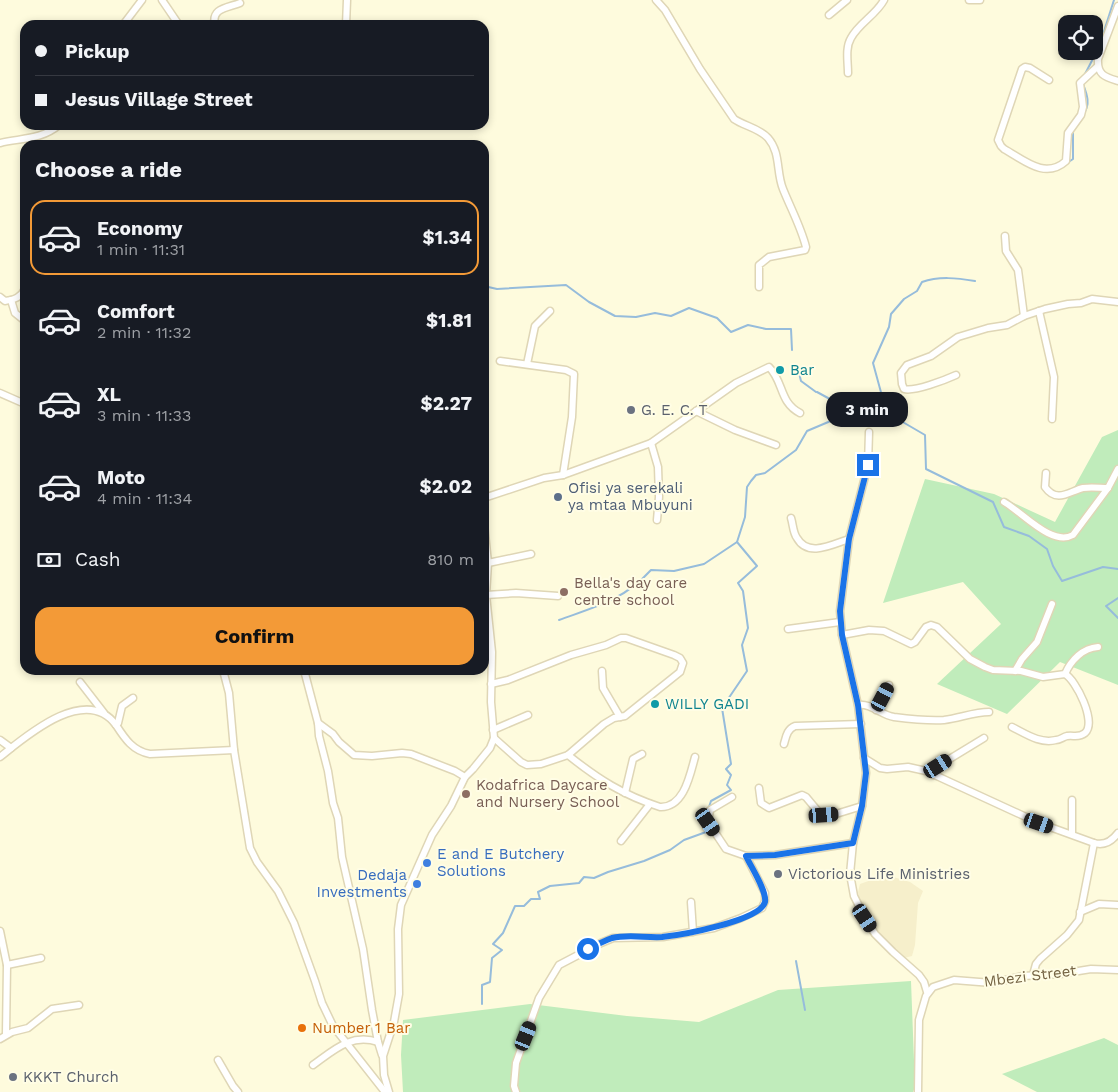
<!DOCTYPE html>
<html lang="en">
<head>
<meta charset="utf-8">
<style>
  body { margin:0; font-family:"Work Sans",sans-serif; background:#242831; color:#f1f3f6; height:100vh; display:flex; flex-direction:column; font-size:19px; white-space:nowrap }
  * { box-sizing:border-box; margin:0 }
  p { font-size:16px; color:#9ea1a6 }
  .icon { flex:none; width:28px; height:28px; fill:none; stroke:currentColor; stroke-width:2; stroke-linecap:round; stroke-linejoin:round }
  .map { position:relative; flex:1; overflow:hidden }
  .side { position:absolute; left:20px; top:140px; width:469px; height:535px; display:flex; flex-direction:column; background:#171b24; border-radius:15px; box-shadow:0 2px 8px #0003 }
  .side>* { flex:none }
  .banner { position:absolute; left:20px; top:20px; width:469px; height:110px; border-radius:15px; box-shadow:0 2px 8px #0003; display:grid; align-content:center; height:110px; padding:0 15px; background:#171b24 }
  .fabs { position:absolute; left:1058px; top:15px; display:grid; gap:10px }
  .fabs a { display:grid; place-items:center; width:45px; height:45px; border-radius:10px; background:#171b24; box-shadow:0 2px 8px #0003; font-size:25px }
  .end { position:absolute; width:22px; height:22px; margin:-11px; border:6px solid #1a73e8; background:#fff; box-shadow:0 0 0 2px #fff }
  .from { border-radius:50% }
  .bubble { position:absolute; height:35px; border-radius:15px; background:#171b24; box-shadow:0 2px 8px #0003; font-size:16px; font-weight:700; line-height:35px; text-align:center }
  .car { position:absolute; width:15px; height:30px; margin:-15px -8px; border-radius:6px; box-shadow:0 0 4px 1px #0007; background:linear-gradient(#222 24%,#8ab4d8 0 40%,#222 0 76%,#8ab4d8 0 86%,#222 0) }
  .banner b { display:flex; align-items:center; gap:18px; height:48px; font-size:19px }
  .banner b+b { border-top:1px solid #363941 }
  .banner i { width:12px; height:12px; background:#f1f3f6 }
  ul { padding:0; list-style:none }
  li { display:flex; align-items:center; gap:15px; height:75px; margin:0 10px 8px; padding:0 5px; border:2px solid transparent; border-radius:15px }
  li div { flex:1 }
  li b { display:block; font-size:19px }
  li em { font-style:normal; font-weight:700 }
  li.active { border-color:#f39a37 }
  li>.icon { width:45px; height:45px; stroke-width:1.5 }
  h2 { padding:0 15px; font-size:22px; line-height:60px }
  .pay { display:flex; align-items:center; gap:12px; height:55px; padding:0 15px; font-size:19px }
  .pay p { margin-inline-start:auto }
  .button { display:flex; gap:10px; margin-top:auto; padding:10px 15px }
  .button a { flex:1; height:58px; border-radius:15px; background:#f39a37; color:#111; font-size:20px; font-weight:700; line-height:58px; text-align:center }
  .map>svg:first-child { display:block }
  .residential { fill:#f6efcb }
  .green { fill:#c0ecbb }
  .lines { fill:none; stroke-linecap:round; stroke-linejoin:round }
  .stream { stroke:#96bcdb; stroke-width:2 }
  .minor-casing { stroke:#dfd6b6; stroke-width:9 }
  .minor { stroke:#fff; stroke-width:6 }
  .route { stroke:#1a73e8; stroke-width:6 }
  .culture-dot { fill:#0f9aa8; stroke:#fffde5; stroke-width:2 }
  .worship-dot { fill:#6b7280; stroke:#fffde5; stroke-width:2 }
  .service-dot { fill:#5c6f8a; stroke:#fffde5; stroke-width:2 }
  .education-dot { fill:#8d6e63; stroke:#fffde5; stroke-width:2 }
  .shop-dot { fill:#3f7fe0; stroke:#fffde5; stroke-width:2 }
  .food-dot { fill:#e8710a; stroke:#fffde5; stroke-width:2 }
  .labels { text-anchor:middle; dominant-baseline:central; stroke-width:4; stroke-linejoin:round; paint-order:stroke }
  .culture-label { font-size:15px; fill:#0d838f; stroke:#fffde5; text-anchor:start }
  .worship-label { font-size:15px; fill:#5b616d; stroke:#fffde5; text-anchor:start }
  .service-label { font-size:15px; fill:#4e5e75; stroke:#fffde5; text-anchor:start }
  .education-label { font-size:15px; fill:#785e54; stroke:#fffde5; text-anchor:start }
  .shop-label { font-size:15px; fill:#366cbe; stroke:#fffde5; text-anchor:start }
  .street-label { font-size:15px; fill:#756444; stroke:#fffde5 }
  .food-label { font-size:15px; fill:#c56008; stroke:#fffde5; text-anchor:start }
</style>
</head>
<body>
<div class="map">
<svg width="1118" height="1092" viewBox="0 0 1118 1092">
  <rect width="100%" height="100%" fill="#fefbdd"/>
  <!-- residential -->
  <path class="residential" d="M890,876L910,882L923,891L918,903L915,945L912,956L904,958L881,937L860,903L858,892L860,884L877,878Z"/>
  <!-- green -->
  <g class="green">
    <path d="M1118,430V685L1060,662L1007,714L937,684L1001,624L963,582L883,603L925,479L994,494L1055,522L1102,437Z"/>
    <path d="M911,981L915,1087L913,1092H403L401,1055L403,1020L530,1004L627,1016L699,1022L778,990Z"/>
    <path d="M1104,1038L1118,1045V1092H1037L1002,1074Z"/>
  </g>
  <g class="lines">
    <!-- stream -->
    <g class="stream">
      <path d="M1084,76L1099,47L1114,0"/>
      <path d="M1083,84C1087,94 1091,105 1083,114"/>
      <path d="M1067,163L1073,159V131"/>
      <path d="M484,286L497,289L566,285L589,302L615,316L636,317L655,313L671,316L689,308L717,318L731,332L748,325L766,329H791L792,350"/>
      <path d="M797,365L801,381L816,392"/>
      <path d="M838,404L867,411L889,414L925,435L926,469L993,502L1004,527L1029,536L1047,549L1053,566L1062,581L1103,567L1118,569"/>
      <path d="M878,412L882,396L873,363L889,327L891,314L904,299L917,291L922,282C939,276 957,278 975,281"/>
      <path d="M1118,598L1106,606L1118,618"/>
      <path d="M559,620C595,607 624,600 651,570L674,571L704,564L737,542"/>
      <path d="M709,807L711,801L731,790L727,785L731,775L726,769L731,764L722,708L747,671L742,645L748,628L743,591L738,583L757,566L737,542L745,517L747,487L751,481L756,475L765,473L796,450L807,431L833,420L839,404L817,392"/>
      <path d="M796,961L805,1010"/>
      <path d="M482,1004V985L490,982L492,958L502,950L493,944L503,933L515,906H524L531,899H540L538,892L550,886L579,883L584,877L594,878L608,872L644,861L670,850L684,840L706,832L707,824"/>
    </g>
    <defs>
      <g id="minor">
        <path d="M162,0L179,25"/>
        <path d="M656,0L665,10L700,69L734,119C744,126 759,128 768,138C781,153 776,172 783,189C791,209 801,227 806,247L805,250L769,257L759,265V287"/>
        <path d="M969,0H980"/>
        <path d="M1118,6L1098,59C1097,75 1105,77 1118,81"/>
        <path d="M829,15L847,0"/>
        <path d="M123,25L142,0"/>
        <path d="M215,25C211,8 227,8 240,3"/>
        <path d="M346,25L347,0"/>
        <path d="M848,73C848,62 845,48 851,38C859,23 876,15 884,0"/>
        <path d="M1049,80L1030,68L1025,67L1022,69L998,140L1001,146L1004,149C1024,160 1045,180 1066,161L1068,133L1081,115L1083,107L1080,83L1097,67"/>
        <path d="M0,143C21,138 41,140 59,125"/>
        <path d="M1005,236L1006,251L1018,270L1024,316"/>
        <path d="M0,297L5,301C15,300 21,297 25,289"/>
        <path d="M11,300L15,313L25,321"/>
        <path d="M1039,311L1054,377L1052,419"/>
        <path d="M500,361L566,370L574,374L572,417L563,475"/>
        <path d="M527,364L535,326L550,311"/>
        <path d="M956,375C945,380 914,392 904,389L902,384L901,373L907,365L931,356L958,337L988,328L1007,325L1024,316L1045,309L1068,304L1081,303L1092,299L1118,302"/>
        <path d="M0,393L25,404"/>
        <path d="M696,411L735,430L776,445"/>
        <path d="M869,432L868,465L849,539L840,611L842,635L858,705L866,773L862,806L853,843L850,874L854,896L865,918L875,934L893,952L919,975L924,982L927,992"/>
        <path d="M651,443L658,467L659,497L657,520"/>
        <path d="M1046,473L1045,487C1057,504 1070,491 1083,488C1091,487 1100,488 1108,488"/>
        <path d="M484,498L544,478L563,475L651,443L736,383L769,367C784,382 779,402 800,413"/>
        <path d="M1004,502C1022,512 1052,547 1073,535L1108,488L1118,469"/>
        <path d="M791,518C793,524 793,533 797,538C808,558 833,544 849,539"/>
        <path d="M488,563L531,554"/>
        <path d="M486,595L516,593L558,596"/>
        <path d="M788,629L840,622"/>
        <path d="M842,635L869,630L884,631L911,644L915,642L926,627L931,625L937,627L970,659L985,667L993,670L1021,671L1043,677L1065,674C1076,680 1097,722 1085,733C1079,738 1074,735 1067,736C1063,737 1060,740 1056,740C1040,744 1026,734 1012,727"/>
        <path d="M223,670L229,693L234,750L250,848L257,862L278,891L294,923L315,981L322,1003L333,1026L385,1092"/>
        <path d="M304,670L318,723L319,736L328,771L333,803L338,818L342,857L363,949L372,1010L378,1042L382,1055"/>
        <path d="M602,671L603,688L620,717"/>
        <path d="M1015,671L1022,659L1037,642L1052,604"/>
        <path d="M1065,674C1071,660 1083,648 1098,647"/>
        <path d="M80,682L104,713"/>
        <path d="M491,684L508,680L571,655L606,645L621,638H626L674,655L680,658L683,663L680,672L625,716L614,718L604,724L568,755L541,764L527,765L521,762L494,738"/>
        <path d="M858,705C871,703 881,715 894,717C910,719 928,721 944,720C960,718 974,712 989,712"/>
        <path d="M876,710L889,685"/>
        <path d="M318,723L333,734L339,742L354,755L372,756L402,753L411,754L455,771L465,777"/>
        <path d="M116,725L118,723L122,706L133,698"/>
        <path d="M493,730L528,715"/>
        <path d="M0,740L11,748"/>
        <path d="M784,744C786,737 787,729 795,726L861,724"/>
        <path d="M568,755C598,779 623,795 660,807C684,808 690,775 695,757"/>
        <path d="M0,757C26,736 86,684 116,725C125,739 133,751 150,754L234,750"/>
        <path d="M864,758L880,768L887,769L908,767L926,771L1039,823L1094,843C1104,846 1112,841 1118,833"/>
        <path d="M933,775L934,769L938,766L984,738"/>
        <path d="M759,788L761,803L769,808L802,795L806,797L821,815L836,814L862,806"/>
        <path d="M625,793L633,759L642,754"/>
        <path d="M732,797L710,810L708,822L726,849L746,856L775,855L853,843"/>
        <path d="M1072,800V834"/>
        <path d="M621,841L650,804"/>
        <path d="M691,902L693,932"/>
        <path d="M1080,912L1099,904L1118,905"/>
        <path d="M0,931L7,965L6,1034"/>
        <path d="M7,965L41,958"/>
        <path d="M1033,975L1036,964L1040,959L1067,935L1079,920L1094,843"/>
        <path d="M0,1039L12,1032L28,1028L52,1009L79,1005"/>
        <path d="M218,1060L233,1086L238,1092"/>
        <path d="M313,1065C334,1050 351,1033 378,1042"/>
        <path d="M389,1092L384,1075L383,1056L394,1022L399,994L398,929L401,905L432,835L451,806L465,777L473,769L490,748L494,738L491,702L492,652L486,595L488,563L484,524"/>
        <path d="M516,1092L514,1086L516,1063L539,998L559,965L601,943L613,938L663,937L714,928L741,918L762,908L765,901V893L746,856"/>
        <path d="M918,1092L919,1020L926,996L933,987L954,980L992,983L1023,976L1060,974L1091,969L1118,970"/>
      </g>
    </defs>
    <!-- minor casing -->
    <use href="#minor" class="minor-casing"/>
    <!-- minor -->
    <use href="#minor" class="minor"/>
  </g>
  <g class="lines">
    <!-- route -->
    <path class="route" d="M588,949C596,945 604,941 612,938C628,934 646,938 662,937C681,935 760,921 765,902C767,891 751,867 746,856L775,855L853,843L862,806L866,773L858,705L842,635L840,611L849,539L868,465"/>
  </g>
  <!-- markers -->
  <g class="culture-dot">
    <circle cx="780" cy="370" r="5"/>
    <circle cx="655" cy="704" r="5"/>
  </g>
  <g class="worship-dot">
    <circle cx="631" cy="410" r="5"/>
    <circle cx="778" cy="874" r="5"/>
    <circle cx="13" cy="1077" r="5"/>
  </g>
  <circle class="service-dot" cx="558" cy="497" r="5"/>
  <g class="education-dot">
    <circle cx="564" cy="592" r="5"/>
    <circle cx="466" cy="794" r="5"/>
  </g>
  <g class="shop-dot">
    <circle cx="427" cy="863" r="5"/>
    <circle cx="417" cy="884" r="5"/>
  </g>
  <circle class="food-dot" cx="302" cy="1028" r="5"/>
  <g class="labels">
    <!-- culture labels -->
    <g class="culture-label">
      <text x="790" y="370">Bar</text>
      <text x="665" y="704">WILLY GADI</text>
    </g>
    <!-- worship labels -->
    <g class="worship-label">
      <text x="641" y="410">G. E. C. T</text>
      <text x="788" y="874">Victorious Life Ministries</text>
      <text x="23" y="1077">KKKT Church</text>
    </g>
    <!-- service labels -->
    <g class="service-label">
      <text x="568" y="488">Ofisi ya serekali<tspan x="568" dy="17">ya mtaa Mbuyuni</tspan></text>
    </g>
    <!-- education labels -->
    <g class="education-label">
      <text x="574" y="583">Bella's day care<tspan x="574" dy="17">centre school</tspan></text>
      <text x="476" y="785">Kodafrica Daycare<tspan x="476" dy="17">and Nursery School</tspan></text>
    </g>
    <!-- shop labels -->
    <g class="shop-label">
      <text x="437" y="854">E and E Butchery<tspan x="437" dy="17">Solutions</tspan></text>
      <text x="407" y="875" text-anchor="end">Dedaja<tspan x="407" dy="17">Investments</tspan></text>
    </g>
    <!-- street labels -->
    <g class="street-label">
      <text transform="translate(1030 976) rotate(-7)">Mbezi Street</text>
    </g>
    <!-- food labels -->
    <g class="food-label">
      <text x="312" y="1028">Number 1 Bar</text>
    </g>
  </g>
</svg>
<div class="fabs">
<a><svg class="icon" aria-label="locate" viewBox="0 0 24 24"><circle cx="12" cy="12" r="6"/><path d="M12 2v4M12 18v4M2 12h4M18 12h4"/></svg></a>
</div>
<i class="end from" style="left:588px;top:949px"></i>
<i class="end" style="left:868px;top:465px"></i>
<div class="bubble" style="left:826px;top:392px;width:82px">3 min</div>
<i class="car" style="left:883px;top:697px;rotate:28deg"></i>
<i class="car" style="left:938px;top:766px;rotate:58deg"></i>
<i class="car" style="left:824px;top:815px;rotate:86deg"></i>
<i class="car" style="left:708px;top:822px;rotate:145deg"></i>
<i class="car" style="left:1039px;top:823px;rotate:109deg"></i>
<i class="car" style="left:865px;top:918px;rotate:146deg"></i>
<i class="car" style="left:526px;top:1036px;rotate:22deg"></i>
<div class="banner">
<b><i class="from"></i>Pickup</b>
<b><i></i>Jesus Village Street</b>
</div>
<section class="side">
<h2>Choose a ride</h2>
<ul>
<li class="active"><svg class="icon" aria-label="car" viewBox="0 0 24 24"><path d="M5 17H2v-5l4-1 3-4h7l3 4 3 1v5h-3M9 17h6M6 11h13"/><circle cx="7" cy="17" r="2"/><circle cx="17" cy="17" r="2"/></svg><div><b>Economy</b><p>1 min · 11:31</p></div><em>$1.34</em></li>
<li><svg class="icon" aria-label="car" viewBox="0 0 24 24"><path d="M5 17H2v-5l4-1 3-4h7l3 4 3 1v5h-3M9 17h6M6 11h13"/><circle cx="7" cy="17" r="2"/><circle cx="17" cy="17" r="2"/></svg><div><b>Comfort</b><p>2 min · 11:32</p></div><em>$1.81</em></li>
<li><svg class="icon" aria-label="car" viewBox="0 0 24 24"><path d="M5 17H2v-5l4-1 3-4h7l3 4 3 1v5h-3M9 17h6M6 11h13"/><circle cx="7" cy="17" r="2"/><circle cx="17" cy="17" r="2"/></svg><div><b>XL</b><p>3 min · 11:33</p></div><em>$2.27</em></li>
<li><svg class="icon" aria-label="car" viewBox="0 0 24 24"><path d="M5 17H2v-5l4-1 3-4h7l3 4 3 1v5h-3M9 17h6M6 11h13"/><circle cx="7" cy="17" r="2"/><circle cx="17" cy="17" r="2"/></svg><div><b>Moto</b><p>4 min · 11:34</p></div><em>$2.02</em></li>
</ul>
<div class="pay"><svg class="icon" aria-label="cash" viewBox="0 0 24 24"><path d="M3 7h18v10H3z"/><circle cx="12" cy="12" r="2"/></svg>Cash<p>810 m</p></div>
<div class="button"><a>Confirm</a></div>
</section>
</div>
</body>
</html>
